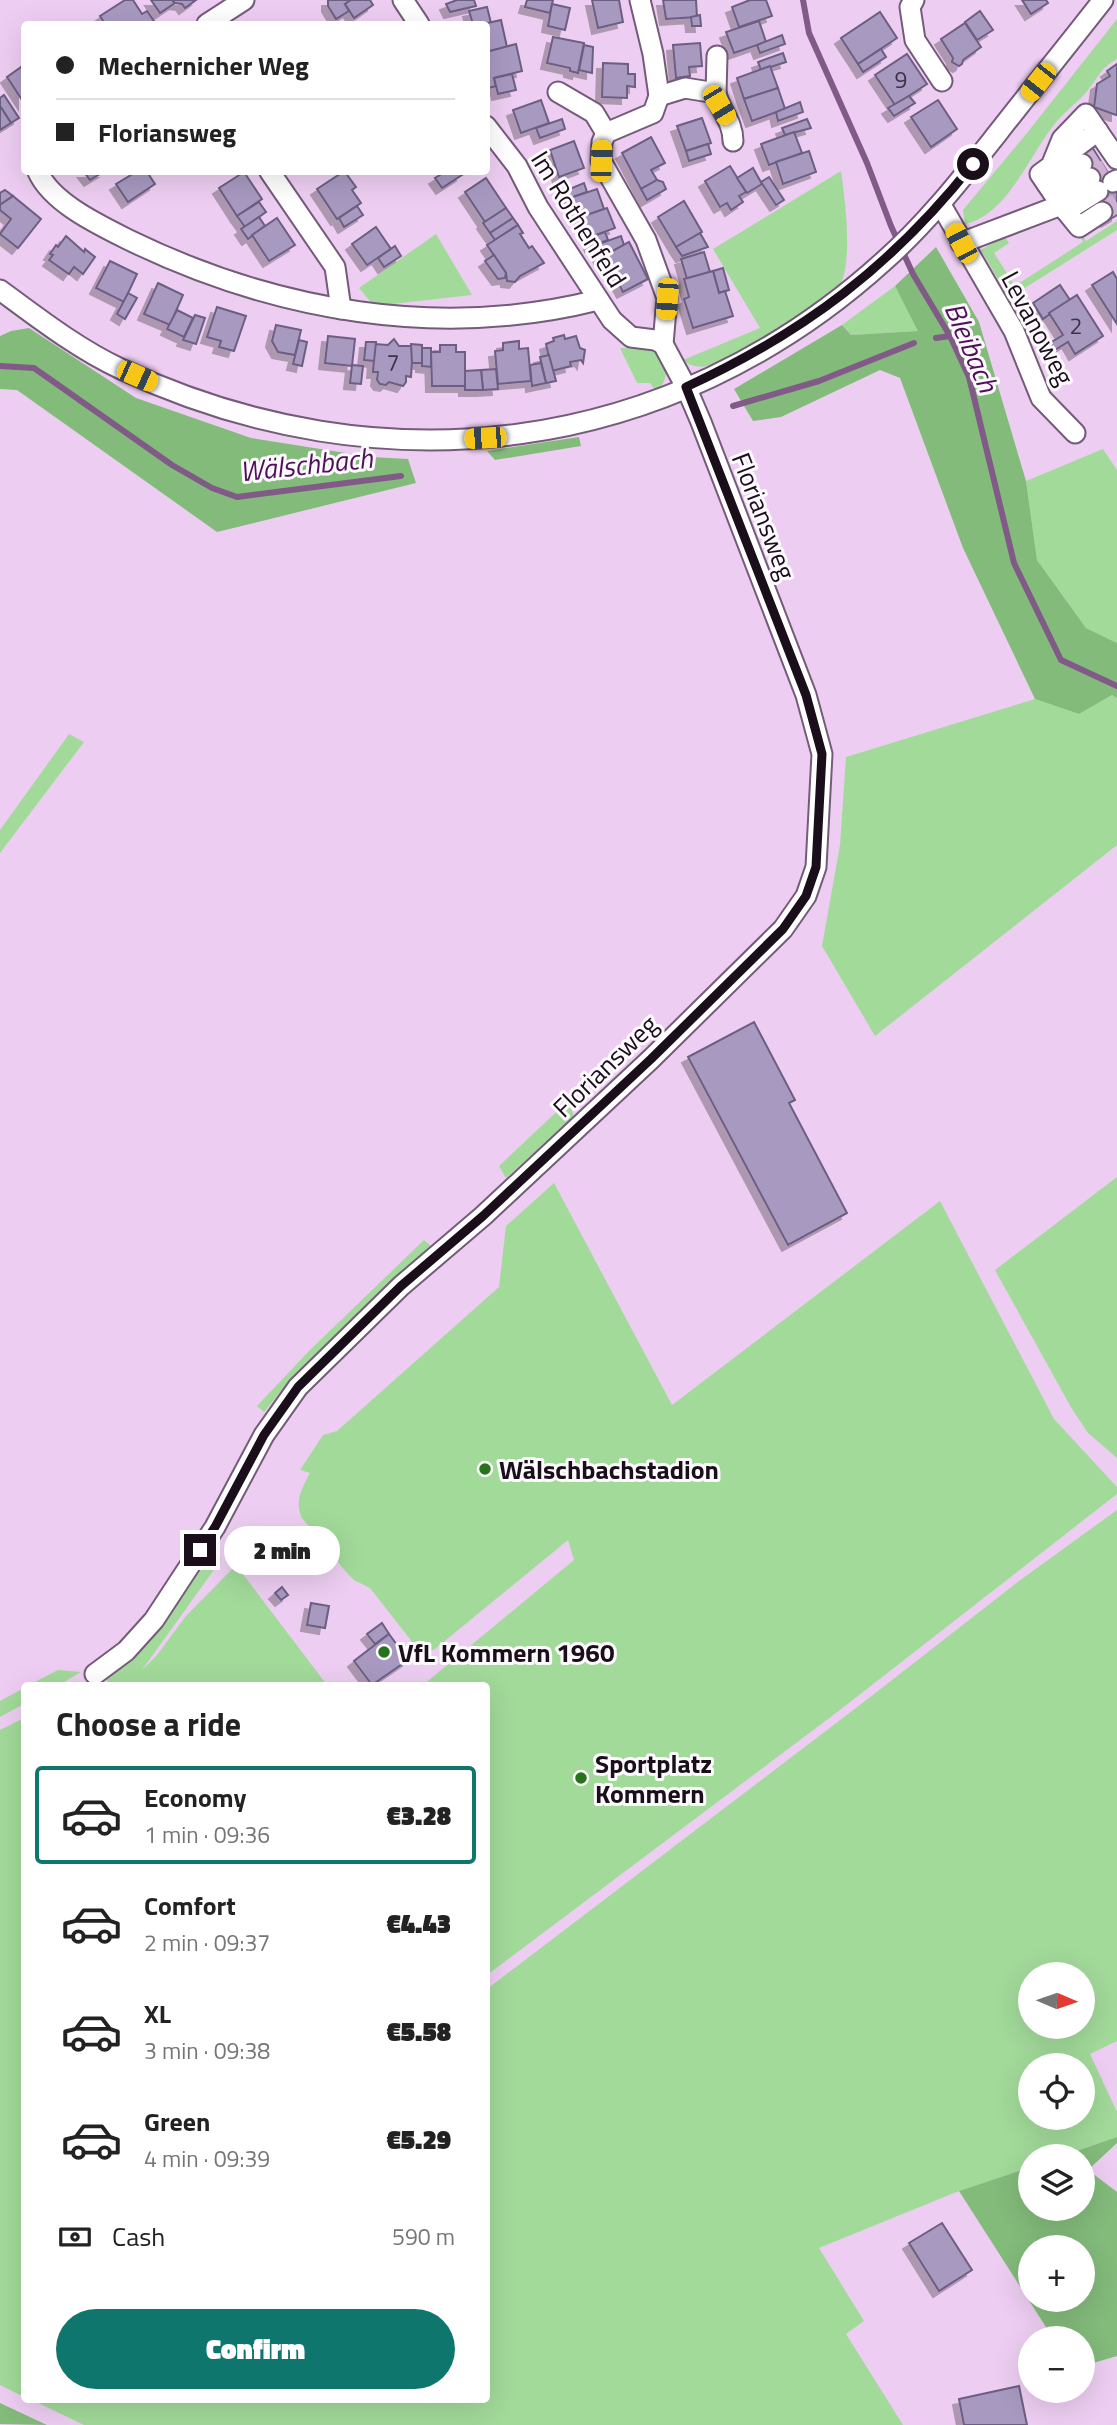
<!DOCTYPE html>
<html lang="en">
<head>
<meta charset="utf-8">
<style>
  body { margin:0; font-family:"Titillium Web",sans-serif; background:#f6f6f6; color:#222; height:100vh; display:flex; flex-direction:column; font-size:26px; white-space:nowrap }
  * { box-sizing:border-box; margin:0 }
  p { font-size:23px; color:#767676 }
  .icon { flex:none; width:38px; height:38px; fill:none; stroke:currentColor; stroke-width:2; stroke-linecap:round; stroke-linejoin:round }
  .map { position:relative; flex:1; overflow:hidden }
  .drawer { position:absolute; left:21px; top:1682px; width:469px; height:721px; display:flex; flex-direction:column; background:#fff; border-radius:7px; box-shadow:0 7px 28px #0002 }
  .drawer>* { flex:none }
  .hud { position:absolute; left:21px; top:21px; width:469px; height:154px; border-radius:7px; box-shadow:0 7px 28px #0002; display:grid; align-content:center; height:154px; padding:0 35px; background:#fff }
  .needle { width:46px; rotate:92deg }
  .fabs { position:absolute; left:1018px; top:1962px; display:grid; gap:14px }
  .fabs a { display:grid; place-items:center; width:77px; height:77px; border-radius:50%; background:#fff; box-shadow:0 7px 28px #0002; font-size:35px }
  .end { position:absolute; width:32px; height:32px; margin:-16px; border:9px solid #190e1a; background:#fff; box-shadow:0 0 0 4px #fff }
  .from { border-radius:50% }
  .bubble { position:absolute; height:49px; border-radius:24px; background:#fff; box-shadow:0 7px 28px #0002; font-size:23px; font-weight:800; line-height:49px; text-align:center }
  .car { position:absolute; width:21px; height:42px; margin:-21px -10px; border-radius:9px; box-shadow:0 0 5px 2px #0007; background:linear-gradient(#f5c518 24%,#345 0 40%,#f5c518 0 76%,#345 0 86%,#f5c518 0) }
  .hud b { display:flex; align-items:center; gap:24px; height:66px; font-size:26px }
  .hud b+b { border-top:2px solid #e0e0e0 }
  .hud i { width:18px; height:18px; background:#222 }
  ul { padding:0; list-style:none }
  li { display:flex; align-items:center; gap:21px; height:98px; margin:0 14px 10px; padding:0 21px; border:4px solid transparent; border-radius:7px }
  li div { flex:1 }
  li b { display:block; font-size:26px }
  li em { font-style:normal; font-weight:800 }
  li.current { border-color:#0f766e }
  li>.icon { width:63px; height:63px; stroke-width:1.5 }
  h2 { padding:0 35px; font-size:32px; line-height:84px }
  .pay { display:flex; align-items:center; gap:18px; height:77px; padding:0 35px; font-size:26px }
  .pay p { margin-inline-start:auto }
  .cta { display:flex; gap:14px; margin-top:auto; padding:14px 35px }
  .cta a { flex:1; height:80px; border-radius:42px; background:#0f766e; color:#fff; font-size:28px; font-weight:800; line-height:80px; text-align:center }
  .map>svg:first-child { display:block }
  .green { fill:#a2da9a; fill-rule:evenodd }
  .forest { fill:#83bb7b; fill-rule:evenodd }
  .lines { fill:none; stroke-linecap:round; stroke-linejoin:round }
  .stream { stroke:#815a88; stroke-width:6 }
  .building { fill:#a899c1; stroke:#6c5e82; stroke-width:2; filter:url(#shadow) }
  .minor-tunnel { stroke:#cdb1d2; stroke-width:19; stroke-dasharray:19 10; stroke-linecap:butt }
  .minor-casing { stroke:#755b7a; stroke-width:23 }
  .minor { stroke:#fff; stroke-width:19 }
  .route { stroke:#190e1a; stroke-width:9 }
  .poi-dot { fill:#25741b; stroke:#fdfafe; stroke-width:2.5 }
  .labels { text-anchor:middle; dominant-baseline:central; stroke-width:6; stroke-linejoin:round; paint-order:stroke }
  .number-label { font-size:23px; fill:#3d3144 }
  .street-label { font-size:26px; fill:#190e1a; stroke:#fdfafe }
  .poi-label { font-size:26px; font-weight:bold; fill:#190e1a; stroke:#fdfafe; text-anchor:start }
  .water-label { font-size:28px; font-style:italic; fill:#500e5b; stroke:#fdfafe }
</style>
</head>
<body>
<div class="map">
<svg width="1117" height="2425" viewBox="0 0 1117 2425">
  <defs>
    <filter id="shadow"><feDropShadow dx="-6" dy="6" stdDeviation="0" flood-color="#0004"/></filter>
  </defs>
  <rect width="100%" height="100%" fill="#edcef2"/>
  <!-- green -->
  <g class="green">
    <path d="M1117,19V59C1101,68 1099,76 1088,90C1078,103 1063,112 1054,125C1029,156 1007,215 965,224L963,210L1027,133Z"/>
    <path d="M841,171C845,199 854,266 838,289C828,304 733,358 713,364C703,368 692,368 683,360L760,328L713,249Z"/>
    <path d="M1117,221V230L1009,298L981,250L1004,236L1009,243L994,253L1015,286L1083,242L1078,233H1081L1086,241Z"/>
    <path d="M436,234L472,295L374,306L359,288Z"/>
    <path d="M895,286L919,331L851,335L842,325Z"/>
    <path d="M620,348H654C663,363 672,372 660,388L655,390L650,383H637Z"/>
    <path d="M1103,449L1117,470V643L1086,628L1037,560L1026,481Z"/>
    <path d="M1112,695L1117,698V845L875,1036L822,946L840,845L846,757L1035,699L1079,714Z"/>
    <path d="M69,734L84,742L0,853V830Z"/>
    <path d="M568,1101L574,1116L506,1178L499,1166Z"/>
    <path d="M1117,1177V1458L1088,1433L1072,1409L995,1270Z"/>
    <path d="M554,1183L672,1405L940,1201L1054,1419L1117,1487V1494L836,1713L487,1975L486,1685H423L574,1560L568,1540L435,1649L425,1653L420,1652L370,1588L354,1580L346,1572L302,1518C294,1502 302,1488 310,1473L300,1470L323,1435L337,1431L499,1287L506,1226Z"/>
    <path d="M424,1240L431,1246L290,1380L264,1412L257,1406L310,1350Z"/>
    <path d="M1117,1510V2041L1090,2054L1117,2112V2137L1062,2156H1031V2167L959,2191L819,2248L864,2321L846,2334L903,2425H84L30,2399H486L487,1989L869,1698L1019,1581ZM1031,1974H1083V2026H1031ZM1031,2065H1083V2118H1031Z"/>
    <path d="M214,1550L221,1560L142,1670L157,1655L186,1616L236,1565L327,1685H109L105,1676L138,1652L163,1626Z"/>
    <path d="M58,1670L81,1672L59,1685H29Z"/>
    <path d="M24,1688V1704L0,1717V1701Z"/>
    <path d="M24,1718V2397L0,2385V1730Z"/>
  </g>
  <!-- forest -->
  <g class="forest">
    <path d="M936,247L979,322L1026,481L1037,560L1086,628L1117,643V698L1112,695L1079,714L1035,699L963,548L900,378L880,370L781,417L753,421L734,389L842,325L851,335L918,331L895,286Z"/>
    <path d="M29,328L136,398L251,438L371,457L408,459L416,483L217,532L17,390L0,389V336L11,331Z"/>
    <path d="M579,437L581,446L495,460L487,451Z"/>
    <path d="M1117,2137V2143L1088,2170L1117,2192V2356L1083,2366V2338H1053L959,2191L1031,2167V2208H1083V2156H1062ZM1083,2247V2300H1031V2247Z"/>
    <path d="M0,2403L47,2425L0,2424Z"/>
  </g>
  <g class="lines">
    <!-- stream -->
    <g class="stream">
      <path d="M803,0L809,33L867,163L891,226L913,274L950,336L969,377L1014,563L1061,660L1117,686"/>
      <path d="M936,338L950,336"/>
      <path d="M0,366L34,368L172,465L212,488L237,497L401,476"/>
      <path d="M733,406L819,381L914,343"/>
    </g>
  </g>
  <!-- building -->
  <g class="building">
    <path d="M125,0H133L142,14L147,11L156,24H105L100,16Z"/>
    <path d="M151,0H172L175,3L160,13Z"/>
    <path d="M172,0H196L185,8L182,4L175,3Z"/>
    <path d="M328,0H351L345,4L349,11L336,19L328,6Z"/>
    <path d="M351,0H370L373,5L354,18L345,4Z"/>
    <path d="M457,0H474L476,6L450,12L446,4Z"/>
    <path d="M527,0H553L550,13L525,7Z"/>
    <path d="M592,0H619L623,22L598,28Z"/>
    <path d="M663,0H696L697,17L666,19Z"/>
    <path d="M750,0H766L772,16L739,27L732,7Z"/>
    <path d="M1022,0H1046L1048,3L1031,14Z"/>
    <path d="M552,4L570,8L565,30L548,26Z"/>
    <path d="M487,7L491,23L473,24L469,11Z"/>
    <path d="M980,11L993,30L977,40L965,22Z"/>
    <path d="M880,12L897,38L858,64L841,38Z"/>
    <path d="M700,15L701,26H692L691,17Z"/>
    <path d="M501,20L507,47L486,52V24H483Z"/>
    <path d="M759,21L766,42L734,53L726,32Z"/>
    <path d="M965,23L981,47L963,60L962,64L959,66L952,62L953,58L941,39Z"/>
    <path d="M782,35L785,44L760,53L757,45Z"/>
    <path d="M553,37L584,43L578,73L570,71V68L547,63Z"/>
    <path d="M700,43L702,66L689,67L690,76L676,78L673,45Z"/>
    <path d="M516,44L522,71L494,78L496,86L489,88L486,52Z"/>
    <path d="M584,45L593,47L592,73L579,70Z"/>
    <path d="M881,49L886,57L863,72L858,64Z"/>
    <path d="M783,53L786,62L761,70L758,62Z"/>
    <path d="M907,54L927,84L895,105L875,75Z"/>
    <path d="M603,63L628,64V74H635V87L627,86V98L602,97Z"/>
    <path d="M1117,64V115H1116L1094,107L1097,84L1110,76L1107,71Z"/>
    <path d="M24,65V103L7,77Z"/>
    <path d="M770,66L778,88L744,99L737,78Z"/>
    <path d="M512,74L516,90L498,94L494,78Z"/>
    <path d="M778,88L785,109L752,121L744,99Z"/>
    <path d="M4,95L19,118L11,123L0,106V98Z"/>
    <path d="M909,96L915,103L894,116L888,108Z"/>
    <path d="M541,100L549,123L521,133L513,110Z"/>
    <path d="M938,100L957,129L931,147L911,117Z"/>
    <path d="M800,102L803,112L778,121L776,112Z"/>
    <path d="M0,106L11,123L0,130Z"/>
    <path d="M702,118L711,143L686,151L677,126Z"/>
    <path d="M562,119L565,129L540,138L536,128Z"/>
    <path d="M807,119L811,128L785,135L782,128Z"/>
    <path d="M794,132L802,153L769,165L761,144Z"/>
    <path d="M651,137L665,163L651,170L657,180L641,189L622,153Z"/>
    <path d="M574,141L584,168L559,177L550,150Z"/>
    <path d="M708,144L711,154L689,161L686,151Z"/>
    <path d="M1092,147L1116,186L1101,195L1077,156Z"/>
    <path d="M809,151L816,172L783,184L776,162Z"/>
    <path d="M730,166L746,192L739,196L743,202L731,210L727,203L720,207L705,181Z"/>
    <path d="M753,168L762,184L747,193L737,178Z"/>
    <path d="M84,172H103L90,180Z"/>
    <path d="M136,172H147L155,184L128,202L116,184Z"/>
    <path d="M244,172L262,199L237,216L219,188Z"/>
    <path d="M343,172H345L356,187L352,190L361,203L337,219L317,189Z"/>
    <path d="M445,172H460L462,175L442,188L435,178Z"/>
    <path d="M769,177L784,200L776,205L761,182Z"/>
    <path d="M486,178L506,208L485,222L465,192Z"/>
    <path d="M657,180L663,182L666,189L647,200L641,189Z"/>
    <path d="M584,183L587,192L570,198L567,190Z"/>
    <path d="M1117,186V215L1107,221L1094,200Z"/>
    <path d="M597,189L604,209L578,218L570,198Z"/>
    <path d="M5,190L13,196L0,205V193Z"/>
    <path d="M13,196L41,219L18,248L0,234L11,219L0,210V205Z"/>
    <path d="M684,201L702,232L676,247L658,217Z"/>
    <path d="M259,202L266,212L245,227L237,216Z"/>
    <path d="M357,206L363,215L344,227L339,218Z"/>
    <path d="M506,208L513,218L490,233L483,223Z"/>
    <path d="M607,208L615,228L588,238L581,217Z"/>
    <path d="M259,217L265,226L248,239L241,229Z"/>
    <path d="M277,218L295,245L269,261L252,235Z"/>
    <path d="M513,218L518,225L495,240L490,233Z"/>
    <path d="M518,225L523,233L520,234L529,248L532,246L544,263L520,276L515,282L507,281L506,273L487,245Z"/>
    <path d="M376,227L391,249L367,265L352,244Z"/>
    <path d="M605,232L608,240L591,246L588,238Z"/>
    <path d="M700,233L708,247L682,256L676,247Z"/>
    <path d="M66,236L84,252L85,249L95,257L83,274L74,267L69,274L49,260L53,255L50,254L56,245L58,247Z"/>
    <path d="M621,236L624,245L600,258L596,245Z"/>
    <path d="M629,242L648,279L623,292L604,256Z"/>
    <path d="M395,246L401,256L384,267L378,258Z"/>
    <path d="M704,252L710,272L687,279L681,259Z"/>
    <path d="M494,255L506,273L505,278L498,279L485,261Z"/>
    <path d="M110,261L137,274L124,302L96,288Z"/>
    <path d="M723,268L729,290L719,293L713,271Z"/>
    <path d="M713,271L719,293L725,291L733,316L693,328L684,299L689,297L684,279Z"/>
    <path d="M1113,272L1117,279V324L1092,285Z"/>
    <path d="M158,283L183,295L170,325L144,314Z"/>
    <path d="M1060,285L1070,300L1043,319L1033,303Z"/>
    <path d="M128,293L137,298L125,319L117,314Z"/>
    <path d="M1077,295L1103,336L1075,354L1068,342L1055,350L1050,343L1063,335L1049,313Z"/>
    <path d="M217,307L246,316L234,351L219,347L221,341L207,337Z"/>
    <path d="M177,310L193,318L184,337L167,329Z"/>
    <path d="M195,315L205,318L196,344L183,340Z"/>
    <path d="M276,325L301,330L295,355L278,352L272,341Z"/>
    <path d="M564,335L565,339L576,336L580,348L585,350L583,363L581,360L570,362L571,366L552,371L546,344L554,341L553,338Z"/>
    <path d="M328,336L355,339L352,366L325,363Z"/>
    <path d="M394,339L399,346H413L411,377L406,376V382L403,386L389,382L386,385L380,384L377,380L378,372H373L375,344L388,345Z"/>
    <path d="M299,340L307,342L302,366L293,364Z"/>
    <path d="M519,341V349L528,348L531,381L498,384L495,351L503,350V343Z"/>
    <path d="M366,342H376L374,361L364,360Z"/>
    <path d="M411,344L422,345V363H412Z"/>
    <path d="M440,345H456V352H465V386H432L431,352H440Z"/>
    <path d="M422,348H431V367L422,366Z"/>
    <path d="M549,355L556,381L546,383L540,357Z"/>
    <path d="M541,363L546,383L532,386L530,365Z"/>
    <path d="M352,365L363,366L361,384L350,383Z"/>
    <path d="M496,369L498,389L483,390L481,370Z"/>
    <path d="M481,370L483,390H465V371Z"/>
    <path d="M754,1022L795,1100L789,1103L847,1213L788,1245L688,1057Z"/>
    <path d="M282,1587L288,1595L281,1600L275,1593Z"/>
    <path d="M311,1603L329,1606L325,1628L307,1625Z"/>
    <path d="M382,1623L389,1634L375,1644L367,1634Z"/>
    <path d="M389,1634L408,1660L372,1685L354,1661Z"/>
    <path d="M942,2223L972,2270L939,2291L909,2243Z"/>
    <path d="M1019,2386L1027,2425H964L959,2399Z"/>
  </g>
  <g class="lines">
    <!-- minor-tunnel -->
    <g class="minor-tunnel">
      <path d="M1082,164L1096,155"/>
      <path d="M1090,178L1106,169"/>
      <path d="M1102,212L1117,203"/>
    </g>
    <defs>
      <g id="minor">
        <path d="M403,0L419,24"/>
        <path d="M640,0L653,54L659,96L653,113L606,133L602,142L601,161L646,240L667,298L663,344"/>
        <path d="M914,0L910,7L915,40L942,81"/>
        <path d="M207,24L244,0"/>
        <path d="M558,92L594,113L606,133"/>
        <path d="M716,93L717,56"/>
        <path d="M659,96L685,88L716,93C720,111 733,121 733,141"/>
        <path d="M1051,166L1098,131"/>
        <path d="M38,172C52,203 99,225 129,240C275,311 439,340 598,300"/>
        <path d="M270,172L335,267L341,309"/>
        <path d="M1113,182L1117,180"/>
        <path d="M1047,184L1082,164"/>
        <path d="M1056,197L1090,178"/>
        <path d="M941,205L1014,331L1041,398L1075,433"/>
        <path d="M1061,205L1040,174L1051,166L1062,139L1086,114L1117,159"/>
        <path d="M1066,211L1098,191"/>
        <path d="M961,243L1061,205L1079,227L1102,212"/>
        <path d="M0,290C38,318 78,349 121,369C381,491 669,456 884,261C927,223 962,178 997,134C1032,89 1068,45 1103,0"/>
        <path d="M95,1674L126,1651L154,1620L215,1527L264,1435L298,1387L401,1286L483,1216L651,1059L783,929L806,896L816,867L822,754L806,695L701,422L686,387L663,344L655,340L631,337L612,320L538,207L517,166L486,126"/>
      </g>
    </defs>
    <!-- minor casing -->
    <use href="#minor" class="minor-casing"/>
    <!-- minor -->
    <use href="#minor" class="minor"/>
  </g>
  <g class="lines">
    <!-- route -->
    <path class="route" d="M200,1550L215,1527L264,1435L298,1387L401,1286L483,1216L651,1059L783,929L806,896L816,867L822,754L806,695L686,387C805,332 892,266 973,164"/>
  </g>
  <!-- markers -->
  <g class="poi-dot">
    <circle cx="485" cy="1469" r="7"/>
    <circle cx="384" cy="1652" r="7"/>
    <circle cx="581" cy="1778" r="7"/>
  </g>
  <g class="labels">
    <!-- number labels -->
    <g class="number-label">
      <text x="901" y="79">9</text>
      <text x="1076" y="325">2</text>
      <text x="393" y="362">7</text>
    </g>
    <!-- street labels -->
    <g class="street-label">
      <text transform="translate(579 219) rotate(58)">Im Rothenfeld</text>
      <text transform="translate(1038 328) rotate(62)">Levanoweg</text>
      <text transform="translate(764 516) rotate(69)">Floriansweg</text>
      <text transform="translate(605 1066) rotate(-44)">Floriansweg</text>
    </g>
    <!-- poi labels -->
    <g class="poi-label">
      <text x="499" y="1469">Wälschbachstadion</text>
      <text x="398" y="1652">VfL Kommern 1960</text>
      <text x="595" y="1763">Sportplatz<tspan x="595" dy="30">Kommern</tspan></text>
    </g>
    <!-- water labels -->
    <g class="water-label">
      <text transform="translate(972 347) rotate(67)">Bleibach</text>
      <text transform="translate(306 464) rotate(-6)">Wälschbach</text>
    </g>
  </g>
</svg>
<div class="fabs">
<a><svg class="needle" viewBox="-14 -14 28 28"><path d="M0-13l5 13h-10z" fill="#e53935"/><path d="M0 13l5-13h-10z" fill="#767676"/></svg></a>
<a><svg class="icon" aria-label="locate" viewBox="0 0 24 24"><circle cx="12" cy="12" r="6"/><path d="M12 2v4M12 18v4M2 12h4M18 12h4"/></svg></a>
<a><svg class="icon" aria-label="layers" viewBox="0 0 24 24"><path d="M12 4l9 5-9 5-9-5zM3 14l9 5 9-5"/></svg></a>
<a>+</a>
<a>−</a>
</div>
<i class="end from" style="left:973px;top:164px"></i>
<i class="end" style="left:200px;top:1550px"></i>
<div class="bubble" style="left:224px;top:1526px;width:116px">2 min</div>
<i class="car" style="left:1038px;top:82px;rotate:218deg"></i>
<i class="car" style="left:719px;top:105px;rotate:149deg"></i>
<i class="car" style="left:601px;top:161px;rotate:2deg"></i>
<i class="car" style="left:961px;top:243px;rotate:332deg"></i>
<i class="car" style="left:667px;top:299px;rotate:184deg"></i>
<i class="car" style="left:137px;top:376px;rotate:114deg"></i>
<i class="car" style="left:485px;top:438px;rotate:267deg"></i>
<div class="hud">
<b><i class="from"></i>Mechernicher Weg</b>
<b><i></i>Floriansweg</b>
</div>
<section class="drawer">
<h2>Choose a ride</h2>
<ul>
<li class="current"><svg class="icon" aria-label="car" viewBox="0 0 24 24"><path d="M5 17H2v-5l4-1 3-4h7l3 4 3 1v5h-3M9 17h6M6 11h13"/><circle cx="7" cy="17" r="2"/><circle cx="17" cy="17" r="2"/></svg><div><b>Economy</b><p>1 min · 09:36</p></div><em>€3.28</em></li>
<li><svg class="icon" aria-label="car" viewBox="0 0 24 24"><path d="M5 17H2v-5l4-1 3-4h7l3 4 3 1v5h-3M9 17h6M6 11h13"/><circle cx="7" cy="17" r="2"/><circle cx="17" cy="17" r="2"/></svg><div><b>Comfort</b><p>2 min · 09:37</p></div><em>€4.43</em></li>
<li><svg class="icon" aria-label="car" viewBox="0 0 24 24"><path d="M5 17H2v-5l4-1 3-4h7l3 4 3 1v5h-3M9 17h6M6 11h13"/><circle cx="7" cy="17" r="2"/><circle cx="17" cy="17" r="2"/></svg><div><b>XL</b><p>3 min · 09:38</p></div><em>€5.58</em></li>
<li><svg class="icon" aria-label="car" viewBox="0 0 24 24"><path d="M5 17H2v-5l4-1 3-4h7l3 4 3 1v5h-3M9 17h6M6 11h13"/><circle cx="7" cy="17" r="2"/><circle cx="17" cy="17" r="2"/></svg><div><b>Green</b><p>4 min · 09:39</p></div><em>€5.29</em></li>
</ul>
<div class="pay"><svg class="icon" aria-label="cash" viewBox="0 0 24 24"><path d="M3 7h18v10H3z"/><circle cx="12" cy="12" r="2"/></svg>Cash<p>590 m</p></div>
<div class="cta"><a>Confirm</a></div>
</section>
</div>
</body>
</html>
